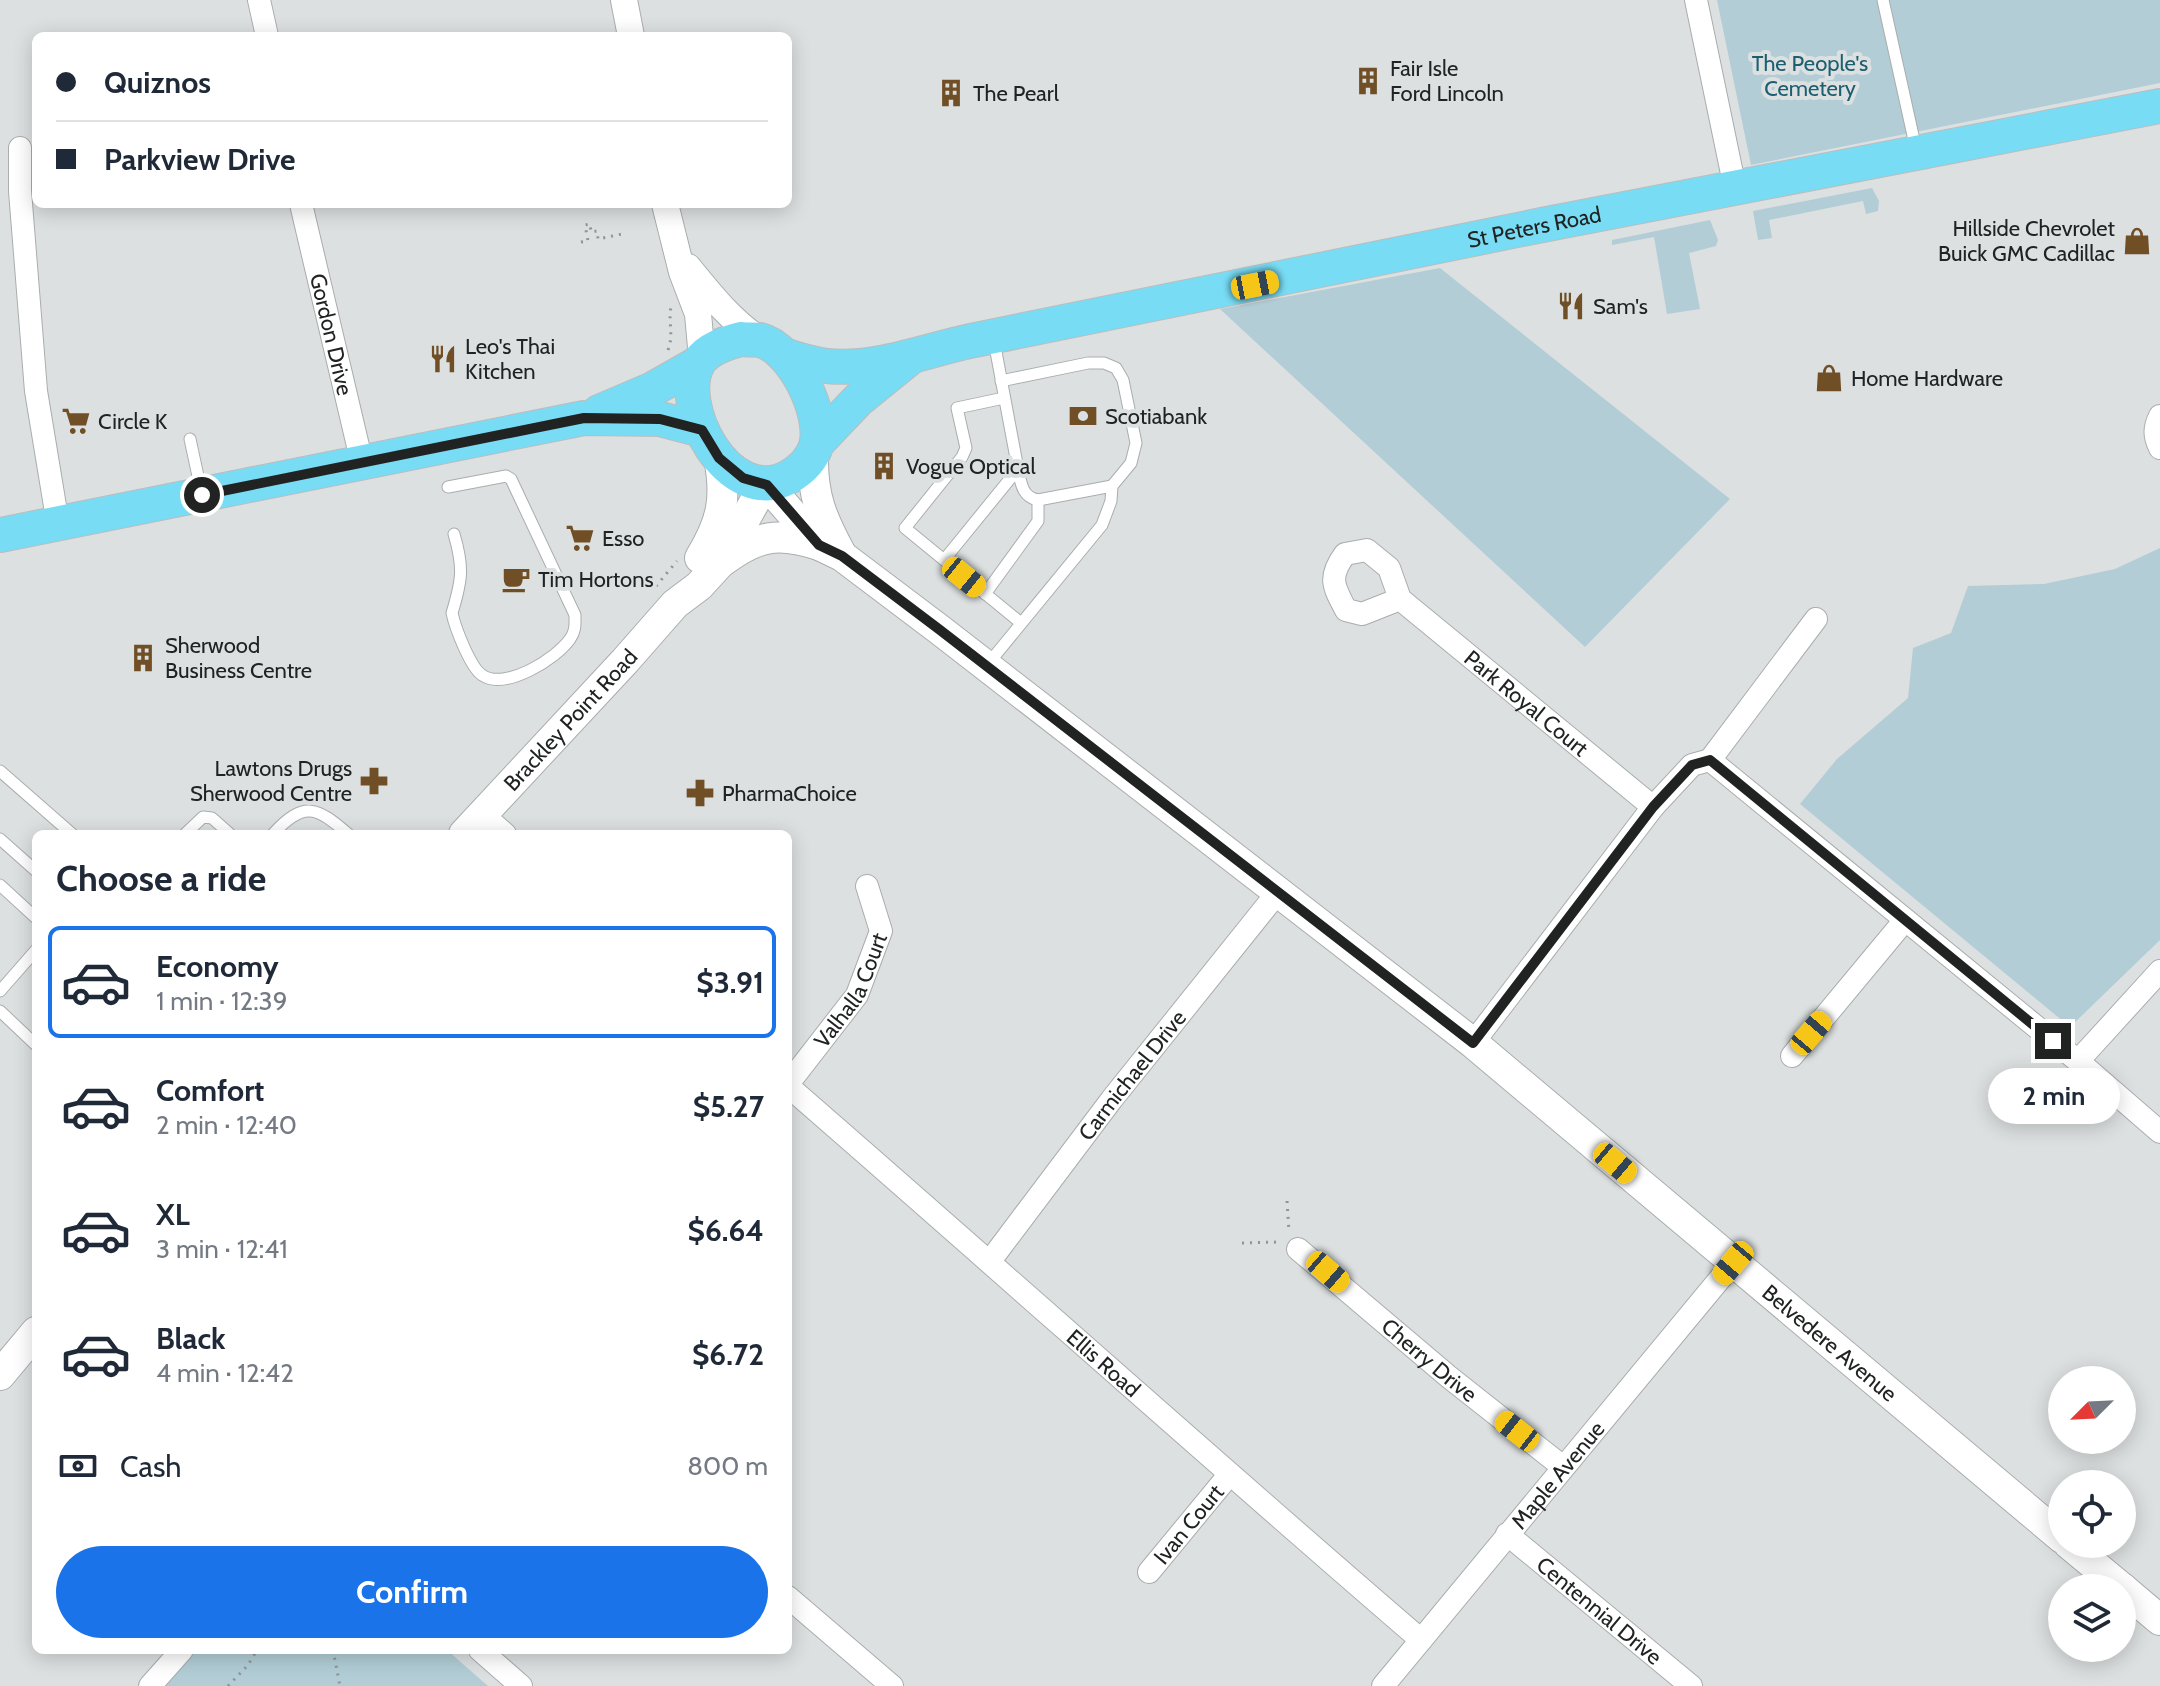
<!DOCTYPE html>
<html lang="en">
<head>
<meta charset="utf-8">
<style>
  body { margin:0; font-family:Cabin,sans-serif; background:#f6f6f7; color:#1f2937; height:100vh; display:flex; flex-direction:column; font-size:30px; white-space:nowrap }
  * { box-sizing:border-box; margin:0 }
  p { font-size:26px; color:#747a83 }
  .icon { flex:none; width:44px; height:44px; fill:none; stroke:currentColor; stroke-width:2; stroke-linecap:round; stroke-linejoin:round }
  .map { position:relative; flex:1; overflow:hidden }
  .panel { position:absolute; left:32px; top:830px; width:760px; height:824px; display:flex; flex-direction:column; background:#fff; border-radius:12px; box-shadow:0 4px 20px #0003 }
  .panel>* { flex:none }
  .guide { position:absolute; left:32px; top:32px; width:760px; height:176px; border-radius:12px; box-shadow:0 4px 20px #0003; display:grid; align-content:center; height:176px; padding:0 24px; background:#fff }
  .needle { width:52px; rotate:246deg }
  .tools { position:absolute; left:2048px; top:1366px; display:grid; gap:16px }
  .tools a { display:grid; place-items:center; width:88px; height:88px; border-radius:50%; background:#fff; box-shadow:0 4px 20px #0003; font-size:40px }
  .end { position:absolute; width:36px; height:36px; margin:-18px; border:10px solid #212323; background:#fff; box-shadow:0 0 0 4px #fff }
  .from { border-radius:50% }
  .bubble { position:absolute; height:56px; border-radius:28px; background:#fff; box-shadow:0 4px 20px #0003; font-size:26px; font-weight:800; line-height:56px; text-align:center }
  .car { position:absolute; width:24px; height:48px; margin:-24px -12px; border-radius:10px; box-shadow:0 0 6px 2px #0007; background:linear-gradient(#f5c518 24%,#345 0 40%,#f5c518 0 76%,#345 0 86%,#f5c518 0) }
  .guide b { display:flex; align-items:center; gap:28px; height:76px; font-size:30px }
  .guide b+b { border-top:2px solid #e0e1e3 }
  .guide i { width:20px; height:20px; background:#1f2937 }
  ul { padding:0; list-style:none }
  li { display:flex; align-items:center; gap:24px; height:112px; margin:0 16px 12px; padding:0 8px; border:4px solid transparent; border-radius:12px }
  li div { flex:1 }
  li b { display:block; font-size:30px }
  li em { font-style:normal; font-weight:800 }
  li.current { border-color:#1a73e8 }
  li>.icon { width:72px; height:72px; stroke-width:1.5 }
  h2 { padding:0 24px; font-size:36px; line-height:96px }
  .pay { display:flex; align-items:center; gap:20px; height:88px; padding:0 24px; font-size:30px }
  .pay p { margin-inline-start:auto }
  .primary-button { display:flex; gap:16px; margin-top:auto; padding:16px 24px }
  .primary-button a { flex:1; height:92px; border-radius:48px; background:#1a73e8; color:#fff; font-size:32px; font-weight:800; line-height:92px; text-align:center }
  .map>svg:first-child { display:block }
  .green { fill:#b2cdd6 }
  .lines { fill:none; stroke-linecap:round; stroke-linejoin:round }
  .service-casing { stroke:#a9adae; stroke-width:13 }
  .minor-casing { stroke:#a9adae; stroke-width:24 }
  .tertiary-casing { stroke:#a9adae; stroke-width:28 }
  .secondary-casing { stroke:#a9adae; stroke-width:32 }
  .primary-casing { stroke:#bcbdbd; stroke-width:36 }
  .path { stroke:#919495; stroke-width:3; stroke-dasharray:2 6; stroke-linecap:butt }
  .service { stroke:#fff; stroke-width:11 }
  .minor { stroke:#fff; stroke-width:22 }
  .tertiary { stroke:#fff; stroke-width:26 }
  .secondary { stroke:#fff; stroke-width:30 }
  .primary { stroke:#78dcf4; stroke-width:34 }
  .route { stroke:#212323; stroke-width:10 }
  .labels { text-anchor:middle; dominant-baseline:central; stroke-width:8; stroke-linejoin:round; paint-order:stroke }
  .park-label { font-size:22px; fill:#1b5f71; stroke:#dce0e1 }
  .poi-label { font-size:22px; fill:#212323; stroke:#dce0e1; text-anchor:start }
  .street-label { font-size:22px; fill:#212323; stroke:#dce0e1 }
</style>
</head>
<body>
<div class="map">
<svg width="2160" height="1686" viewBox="0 0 2160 1686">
  <rect width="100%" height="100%" fill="#dce0e1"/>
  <!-- green -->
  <g class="green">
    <path d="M1717,0H2160V83L1751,165Z"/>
    <path d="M1872,188L1879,201L1878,211L1866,214L1863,201L1769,220L1772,238L1758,240L1753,211Z"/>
    <path d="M1710,220L1718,240L1716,246L1689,253L1700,309L1667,314L1654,237L1612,245V240Z"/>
    <path d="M1440,268L1730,499L1585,647L1220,309Z"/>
    <path d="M2160,548V940L2070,1027L1800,804L1837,759L1908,698L1913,648L1951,633L1968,586L2044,584L2115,569Z"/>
    <path d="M195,1650H447L488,1686H163Z"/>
  </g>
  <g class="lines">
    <defs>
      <g id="service">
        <path d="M1883,0L1916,149"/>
        <path d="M1004,398L957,408L966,448L962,457L905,528L1021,623"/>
        <path d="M190,439L201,490"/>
        <path d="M1018,469C1021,483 1022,497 1038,500"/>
        <path d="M448,487L506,476L511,479L575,615C575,624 576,631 570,639C556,659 505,691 482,675C470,667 455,627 452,613C462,580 464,568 454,534"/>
        <path d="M944,560L1018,469L994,341"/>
        <path d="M985,594L1038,521V500L1112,486"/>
        <path d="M988,664L1102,525L1111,501L1112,486L1131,463L1136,443L1123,380L1116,368L1104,363H1088L1001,381"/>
        <path d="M0,771L72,834"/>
        <path d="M185,834L203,817L212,818L230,834"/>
        <path d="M273,834C304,800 317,807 348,834"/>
        <path d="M0,839L36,871"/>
        <path d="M0,885L36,918"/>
        <path d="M0,991L36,950"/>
        <path d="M0,1011L36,1045"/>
      </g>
      <g id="minor">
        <path d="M259,0L267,36"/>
        <path d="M1696,0L1735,188"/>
        <path d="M20,148V191L36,391L58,524"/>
        <path id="s1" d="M301,204L362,463"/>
        <path d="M2160,416C2154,428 2154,436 2160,448"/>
        <path id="s2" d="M1400,599L1362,614L1346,610C1333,586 1328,577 1345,554L1367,550L1389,568L1400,599L1653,807"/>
        <path d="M1710,760L2078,1061L2160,1132"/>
        <path d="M1710,760L1816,619"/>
        <path d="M482,814L505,834"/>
        <path d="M1473,1043L1653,807L1692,765L1710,760"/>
        <path d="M1792,1056L1905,920"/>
        <path d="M2078,1061L2160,971"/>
        <path id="s3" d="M788,1084L857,995L881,931L867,886"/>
        <path id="s4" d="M788,1086C1000,1270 1208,1457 1421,1640"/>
        <path id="s5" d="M1298,1249L1449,1377L1563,1467"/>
        <path id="s6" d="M990,1261L1112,1099L1278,892"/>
        <path id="s7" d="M1507,1534L1691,1686"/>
        <path id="s8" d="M1149,1572L1229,1475"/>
        <path d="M788,1597L892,1686"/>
        <path d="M480,1650L521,1686"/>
        <path d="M150,1686L182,1650"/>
        <path id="s9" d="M1383,1686L1733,1263"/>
      </g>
      <g id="tertiary">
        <path d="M624,0L631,36"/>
        <path d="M665,204L682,272L698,314L702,358"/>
        <path d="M688,267C710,294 731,321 760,340"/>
      </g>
      <g id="secondary">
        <path d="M813,455C812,496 822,519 841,554"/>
        <path id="s10" d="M767,485L819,545L842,556L940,630L1473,1043L2062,1538"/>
        <path d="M700,558C722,522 727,499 719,458"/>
        <path d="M723,561C758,535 778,532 819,545"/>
        <path id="s11" d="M464,834L625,661L675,604L699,586L721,562L764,485"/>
        <path d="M0,1375L36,1332"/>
        <path d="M2069,1544L2122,1588"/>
        <path d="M2122,1588L2160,1620"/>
      </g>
      <g id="primary">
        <path d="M741,339C747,340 754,339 760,340C793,348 825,414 816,446C812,459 801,470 789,477C728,510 673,403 699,362C708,348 727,343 741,339Z"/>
        <path id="s12" d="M784,355C798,360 813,364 827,366C874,371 924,351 970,341L1542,225L2160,106"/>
        <path d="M599,412L653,389L697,364"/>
        <path d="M817,443L858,400L911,357"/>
        <path d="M0,535L584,418L660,419L702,430"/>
      </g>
    </defs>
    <!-- service casing -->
    <use href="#service" class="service-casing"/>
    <!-- minor casing -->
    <use href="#minor" class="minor-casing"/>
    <!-- tertiary casing -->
    <use href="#tertiary" class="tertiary-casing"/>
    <!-- secondary casing -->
    <use href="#secondary" class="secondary-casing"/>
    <!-- primary casing -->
    <use href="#primary" class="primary-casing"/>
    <!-- path -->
    <g class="path">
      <path d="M581,242L588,241L585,225L590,224L591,232L597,231L598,239L622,234"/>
      <path d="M668,350C674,335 668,322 671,307"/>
      <path d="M656,586L677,561"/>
      <path d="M1287,1201L1289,1232"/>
      <path d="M1242,1243L1279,1242"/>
      <path d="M333,1650L340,1686"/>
      <path d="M228,1686L248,1665L257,1650"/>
    </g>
    <!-- service -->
    <use href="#service" class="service"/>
    <!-- minor -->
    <use href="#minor" class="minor"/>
    <!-- tertiary -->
    <use href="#tertiary" class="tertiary"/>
    <!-- secondary -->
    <use href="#secondary" class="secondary"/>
    <!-- primary -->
    <use href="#primary" class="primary"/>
  </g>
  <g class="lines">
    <!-- route -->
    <path class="route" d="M202,495L584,418L660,419L702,430L719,458L743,478L767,485L819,545L842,556L940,630L1473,1043L1653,807L1692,765L1710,760L2053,1041"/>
  </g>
  <!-- icons -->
  <defs>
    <symbol id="building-bare" viewBox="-9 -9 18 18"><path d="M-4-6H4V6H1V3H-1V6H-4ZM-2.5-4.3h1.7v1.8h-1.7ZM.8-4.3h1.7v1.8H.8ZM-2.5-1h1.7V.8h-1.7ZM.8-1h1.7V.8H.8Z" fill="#704f26" stroke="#dce0e1" stroke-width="2.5" paint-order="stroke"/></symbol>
    <symbol id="shop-bare" viewBox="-9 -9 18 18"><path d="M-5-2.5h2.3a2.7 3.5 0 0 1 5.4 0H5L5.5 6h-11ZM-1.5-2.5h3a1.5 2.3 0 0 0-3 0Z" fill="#704f26" stroke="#dce0e1" stroke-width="2.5" paint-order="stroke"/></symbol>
    <symbol id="restaurant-bare" viewBox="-9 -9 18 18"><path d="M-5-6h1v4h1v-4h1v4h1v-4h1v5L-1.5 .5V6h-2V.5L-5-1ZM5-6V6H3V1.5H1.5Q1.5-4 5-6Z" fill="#704f26" stroke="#dce0e1" stroke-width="2.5" paint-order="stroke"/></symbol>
    <symbol id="bank-bare" viewBox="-9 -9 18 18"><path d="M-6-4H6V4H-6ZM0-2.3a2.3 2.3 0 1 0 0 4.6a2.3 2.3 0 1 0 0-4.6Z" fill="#704f26" stroke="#dce0e1" stroke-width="2.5" paint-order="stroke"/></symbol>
    <symbol id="supermarket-bare" viewBox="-9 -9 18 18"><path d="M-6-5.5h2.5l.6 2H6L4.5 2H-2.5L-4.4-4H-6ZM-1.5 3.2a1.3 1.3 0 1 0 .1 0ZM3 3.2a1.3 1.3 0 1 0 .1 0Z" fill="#704f26" stroke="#dce0e1" stroke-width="2.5" paint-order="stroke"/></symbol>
    <symbol id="cafe-bare" viewBox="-9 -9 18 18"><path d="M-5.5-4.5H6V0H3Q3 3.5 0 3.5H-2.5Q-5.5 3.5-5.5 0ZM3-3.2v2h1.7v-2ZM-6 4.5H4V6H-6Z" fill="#704f26" stroke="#dce0e1" stroke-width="2.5" paint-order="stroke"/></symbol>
    <symbol id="pharmacy-bare" viewBox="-9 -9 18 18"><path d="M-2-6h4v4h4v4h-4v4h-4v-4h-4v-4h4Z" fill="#704f26" stroke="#dce0e1" stroke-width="2.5" paint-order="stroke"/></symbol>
  </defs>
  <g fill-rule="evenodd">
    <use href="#building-bare" x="1348" y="61" width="40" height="40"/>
    <use href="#building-bare" x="931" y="73" width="40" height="40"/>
    <use href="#shop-bare" x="2117" y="221" width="40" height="40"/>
    <use href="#restaurant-bare" x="1551" y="286" width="40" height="40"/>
    <use href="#restaurant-bare" x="423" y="339" width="40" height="40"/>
    <use href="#shop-bare" x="1809" y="358" width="40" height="40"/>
    <use href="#bank-bare" x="1063" y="396" width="40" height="40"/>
    <use href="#supermarket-bare" x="56" y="401" width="40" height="40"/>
    <use href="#building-bare" x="864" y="446" width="40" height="40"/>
    <use href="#supermarket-bare" x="560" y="518" width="40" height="40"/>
    <use href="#cafe-bare" x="496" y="559" width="40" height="40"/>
    <use href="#building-bare" x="123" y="638" width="40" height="40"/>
    <use href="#pharmacy-bare" x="354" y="761" width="40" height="40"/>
    <use href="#pharmacy-bare" x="680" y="773" width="40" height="40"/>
  </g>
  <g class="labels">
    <!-- park labels -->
    <g class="park-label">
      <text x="1810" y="63">The People's<tspan x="1810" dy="25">Cemetery</tspan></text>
    </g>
    <!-- poi labels -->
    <g class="poi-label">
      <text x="1390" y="68">Fair Isle<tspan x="1390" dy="25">Ford Lincoln</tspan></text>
      <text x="973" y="93">The Pearl</text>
      <text x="2115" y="228" text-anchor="end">Hillside Chevrolet<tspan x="2115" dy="25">Buick GMC Cadillac</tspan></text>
      <text x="1593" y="306">Sam's</text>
      <text x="465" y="346">Leo's Thai<tspan x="465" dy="25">Kitchen</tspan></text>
      <text x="1851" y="378">Home Hardware</text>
      <text x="1105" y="416">Scotiabank</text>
      <text x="98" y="421">Circle K</text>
      <text x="906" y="466">Vogue Optical</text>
      <text x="602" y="538">Esso</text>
      <text x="538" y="579">Tim Hortons</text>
      <text x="165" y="645">Sherwood<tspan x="165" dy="25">Business Centre</tspan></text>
      <text x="352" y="768" text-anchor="end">Lawtons Drugs<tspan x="352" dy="25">Sherwood Centre</tspan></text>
      <text x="722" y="793">PharmaChoice</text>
    </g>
    <!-- street labels -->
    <g class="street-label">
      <text stroke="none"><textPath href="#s12" startOffset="766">St Peters Road</textPath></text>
      <text stroke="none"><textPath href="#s1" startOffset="134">Gordon Drive</textPath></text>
      <text stroke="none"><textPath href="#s2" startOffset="366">Park Royal Court</textPath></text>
      <text stroke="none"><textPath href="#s11" startOffset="156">Brackley Point Road</textPath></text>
      <text stroke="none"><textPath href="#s3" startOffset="114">Valhalla Court</textPath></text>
      <text stroke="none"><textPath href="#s6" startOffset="234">Carmichael Drive</textPath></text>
      <text stroke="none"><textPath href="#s10" startOffset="1368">Belvedere Avenue</textPath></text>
      <text stroke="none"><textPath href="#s5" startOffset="172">Cherry Drive</textPath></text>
      <text stroke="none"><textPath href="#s4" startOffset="420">Ellis Road</textPath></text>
      <text stroke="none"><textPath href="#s9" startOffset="274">Maple Avenue</textPath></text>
      <text stroke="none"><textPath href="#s8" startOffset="62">Ivan Court</textPath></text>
      <text stroke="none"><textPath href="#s7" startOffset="120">Centennial Drive</textPath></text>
    </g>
  </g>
</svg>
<div class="tools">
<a><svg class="needle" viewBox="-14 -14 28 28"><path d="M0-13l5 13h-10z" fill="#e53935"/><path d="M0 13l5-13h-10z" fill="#747a83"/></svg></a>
<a><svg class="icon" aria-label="locate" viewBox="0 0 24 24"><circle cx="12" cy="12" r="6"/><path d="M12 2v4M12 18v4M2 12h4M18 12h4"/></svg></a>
<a><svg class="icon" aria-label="layers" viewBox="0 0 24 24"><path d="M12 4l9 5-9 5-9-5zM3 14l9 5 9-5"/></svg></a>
</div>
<i class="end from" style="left:202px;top:495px"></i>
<i class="end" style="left:2053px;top:1041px"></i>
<div class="bubble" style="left:1988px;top:1068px;width:132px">2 min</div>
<i class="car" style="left:1255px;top:285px;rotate:79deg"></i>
<i class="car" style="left:964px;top:577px;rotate:129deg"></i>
<i class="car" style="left:1811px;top:1033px;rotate:40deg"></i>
<i class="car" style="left:1615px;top:1163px;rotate:130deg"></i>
<i class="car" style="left:1733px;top:1263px;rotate:220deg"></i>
<i class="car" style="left:1328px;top:1272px;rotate:131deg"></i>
<i class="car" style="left:1517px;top:1431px;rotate:308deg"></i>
<div class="guide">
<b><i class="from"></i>Quiznos</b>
<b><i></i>Parkview Drive</b>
</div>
<section class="panel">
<h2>Choose a ride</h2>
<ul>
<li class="current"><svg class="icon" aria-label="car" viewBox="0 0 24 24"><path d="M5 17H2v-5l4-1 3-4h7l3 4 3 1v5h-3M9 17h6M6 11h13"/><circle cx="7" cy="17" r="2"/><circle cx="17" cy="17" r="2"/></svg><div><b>Economy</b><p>1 min · 12:39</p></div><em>$3.91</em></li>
<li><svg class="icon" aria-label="car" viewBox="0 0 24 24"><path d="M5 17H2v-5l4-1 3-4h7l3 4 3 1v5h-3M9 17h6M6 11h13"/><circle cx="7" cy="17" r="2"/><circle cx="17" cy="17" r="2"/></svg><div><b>Comfort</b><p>2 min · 12:40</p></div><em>$5.27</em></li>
<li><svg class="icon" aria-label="car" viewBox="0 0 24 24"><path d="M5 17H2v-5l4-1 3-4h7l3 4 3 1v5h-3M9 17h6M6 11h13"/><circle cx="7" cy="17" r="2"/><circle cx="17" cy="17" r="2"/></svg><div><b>XL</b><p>3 min · 12:41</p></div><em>$6.64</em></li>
<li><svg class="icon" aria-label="car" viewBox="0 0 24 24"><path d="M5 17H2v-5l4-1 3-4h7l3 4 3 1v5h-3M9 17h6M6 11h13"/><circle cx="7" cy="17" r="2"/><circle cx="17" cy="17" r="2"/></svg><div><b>Black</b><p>4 min · 12:42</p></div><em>$6.72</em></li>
</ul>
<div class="pay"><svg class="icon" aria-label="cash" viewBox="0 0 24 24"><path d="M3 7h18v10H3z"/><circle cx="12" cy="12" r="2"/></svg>Cash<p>800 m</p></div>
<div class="primary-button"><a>Confirm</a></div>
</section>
</div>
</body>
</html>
